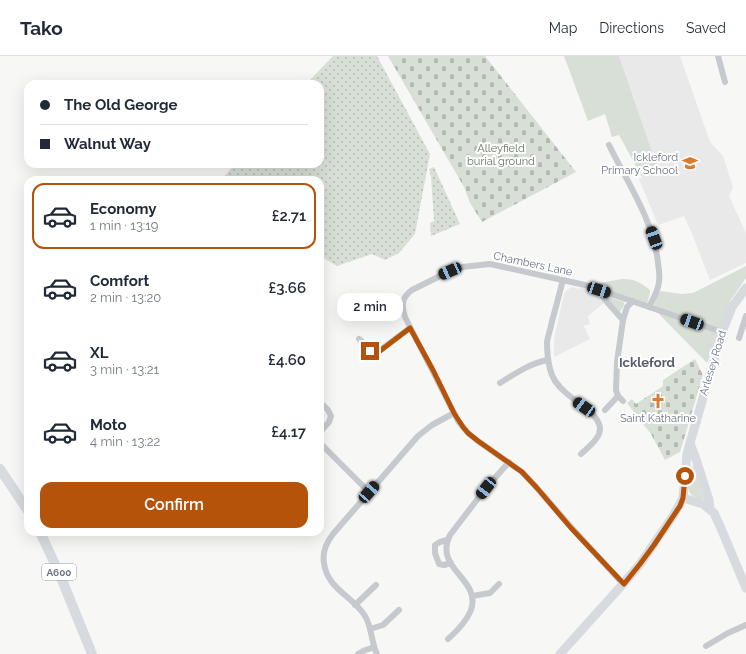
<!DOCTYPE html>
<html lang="en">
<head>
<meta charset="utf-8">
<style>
  body { margin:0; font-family:Raleway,sans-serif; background:#f2f2f3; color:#1f2937; height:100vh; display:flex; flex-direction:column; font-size:15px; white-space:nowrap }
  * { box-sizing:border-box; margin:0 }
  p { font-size:13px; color:#747a83 }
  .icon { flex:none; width:22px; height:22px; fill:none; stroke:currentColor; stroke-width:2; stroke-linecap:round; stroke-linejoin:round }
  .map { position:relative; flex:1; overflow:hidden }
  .side { position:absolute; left:24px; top:120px; width:300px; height:360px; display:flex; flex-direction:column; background:#fff; border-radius:12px; box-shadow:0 4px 16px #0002 }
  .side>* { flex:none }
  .hud { position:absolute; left:24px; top:24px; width:300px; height:88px; border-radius:12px; box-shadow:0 4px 16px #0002; display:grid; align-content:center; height:88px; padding:0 16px; background:#fff }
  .end { position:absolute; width:18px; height:18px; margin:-9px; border:5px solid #b45309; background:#fff; box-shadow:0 0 0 2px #fff }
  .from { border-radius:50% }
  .bubble { position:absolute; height:28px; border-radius:12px; background:#fff; box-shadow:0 4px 16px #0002; font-size:13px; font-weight:600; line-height:28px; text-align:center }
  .car { position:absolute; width:12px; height:24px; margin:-12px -6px; border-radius:5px; box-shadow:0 0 3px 1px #0007; background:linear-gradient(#222 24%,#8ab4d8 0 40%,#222 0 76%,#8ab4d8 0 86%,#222 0) }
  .hud b { display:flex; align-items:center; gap:14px; height:38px; font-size:15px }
  .hud b+b { border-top:1px solid #e0e1e3 }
  .hud i { width:10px; height:10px; background:#1f2937 }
  ul { padding:7px 0 0; list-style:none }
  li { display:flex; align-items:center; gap:12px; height:66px; margin:0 8px 6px; padding:0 8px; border:2px solid transparent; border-radius:12px }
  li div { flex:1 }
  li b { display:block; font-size:15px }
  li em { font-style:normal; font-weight:600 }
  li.current { border-color:#b45309 }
  li>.icon { width:36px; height:36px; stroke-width:1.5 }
  .cta { display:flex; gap:8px; margin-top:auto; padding:8px 16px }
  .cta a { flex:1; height:46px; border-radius:12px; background:#b45309; color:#fff; font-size:16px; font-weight:600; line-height:46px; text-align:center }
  header { display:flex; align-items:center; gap:24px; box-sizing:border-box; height:56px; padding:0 20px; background:#fff; border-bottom:1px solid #e0e1e3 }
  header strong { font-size:19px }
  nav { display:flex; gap:22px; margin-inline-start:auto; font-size:14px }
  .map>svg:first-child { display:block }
  .built { fill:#e8e9e8 }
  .grass { fill:#d8dfd6 }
  .cemetery { fill:url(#cemetery-stones) }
  .park { fill:url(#park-dots) }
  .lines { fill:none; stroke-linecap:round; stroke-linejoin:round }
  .street { stroke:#c6c9cd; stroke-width:6 }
  .secondary { stroke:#d7dadf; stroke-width:9 }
  .primary { stroke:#d7dadf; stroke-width:10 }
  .route { stroke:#b45309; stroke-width:5 }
  .labels { text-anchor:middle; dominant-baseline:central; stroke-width:4; stroke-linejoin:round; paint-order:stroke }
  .shield { fill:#fff; stroke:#959daa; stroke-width:1 }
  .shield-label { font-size:10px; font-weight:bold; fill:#687385 }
  .park-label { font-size:11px; fill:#637863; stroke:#fff }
  .poi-label { font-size:11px; fill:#687385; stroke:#fff; text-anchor:end }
  .street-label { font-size:11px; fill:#687385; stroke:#fff }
  .quarter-label { font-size:13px; font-weight:bold; fill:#565d6b; stroke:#fff }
</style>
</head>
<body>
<header>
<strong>Tako</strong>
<nav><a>Map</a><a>Directions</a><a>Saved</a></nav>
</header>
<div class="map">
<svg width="746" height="598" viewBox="0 0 746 598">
  <defs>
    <pattern id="cemetery-stones" width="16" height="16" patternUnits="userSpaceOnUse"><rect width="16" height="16" fill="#d8dfd6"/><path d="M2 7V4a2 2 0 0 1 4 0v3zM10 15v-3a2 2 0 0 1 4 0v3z" fill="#b3b9b3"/></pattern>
    <pattern id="park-dots" width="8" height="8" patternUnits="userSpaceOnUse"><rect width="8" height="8" fill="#d8dfd6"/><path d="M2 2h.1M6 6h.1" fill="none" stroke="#b3b9b3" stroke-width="1.8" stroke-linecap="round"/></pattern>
  </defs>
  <rect width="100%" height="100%" fill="#f7f8f5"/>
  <!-- built -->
  <g class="built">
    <path d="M619,0H680L710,86L723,100L733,131L729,140L746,177V207L710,224L691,175L684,160L658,169L639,123L658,113Z"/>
    <path d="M573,231L579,233L581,231L594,236L598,239L605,246L588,260L590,268L584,270L590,283L554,301V287L555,278L564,238L566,235L570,232Z"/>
  </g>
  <!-- grass -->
  <g class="grass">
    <path d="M564,0H619L658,113L642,121L619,79L612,81L605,58L588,65Z"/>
    <path d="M746,210V222L730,245L707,307L660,259L654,250L657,238L660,235L682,238L693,237Z"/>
    <path d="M622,223C634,223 640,226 650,234V237L647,248L589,229Z"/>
    <path d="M607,240L624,246V249L620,256L606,242Z"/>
    <path d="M693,410L694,411L704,443C700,443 698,443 695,441C684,436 689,420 690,411Z"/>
  </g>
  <!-- cemetery -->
  <g class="cemetery">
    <path d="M388,0H485L576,116L482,166L470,147L464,131Z"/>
    <path d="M695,303L703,319L680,396L665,404L651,378L627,347L632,343L636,348L663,330V324Z"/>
  </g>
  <!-- park -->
  <g class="park">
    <path d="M333,0H377L430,98L415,178L399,197L385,204L372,198L337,210L320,200V124H221L235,108H320V28H306Z"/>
    <path d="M434,111L460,168L431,180L430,167L434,165L431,120L429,113Z"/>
  </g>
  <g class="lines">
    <!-- street -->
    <g class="street">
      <path d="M718,0L725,26"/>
      <path d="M609,89C627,126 654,165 658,207C659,213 660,220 659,226C658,235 653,243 649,251"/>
      <path d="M563,224C559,238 556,252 552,265C551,272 548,279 547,286C547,295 548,305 550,313C552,322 558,330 565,336C575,346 606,361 599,378C596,386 587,392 581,398"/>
      <path d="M599,235L607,246L623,264"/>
      <path d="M739,282L746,260"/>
      <path d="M359,283C365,287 369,294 375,298L410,272"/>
      <path d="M500,327C515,318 530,307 548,304"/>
      <path d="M623,345L618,340L616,334L617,306L623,264L627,251L633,245"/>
      <path d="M320,346L328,354L331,360L329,366L320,376"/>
      <path d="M605,354L618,340"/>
      <path d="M320,387L369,436"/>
      <path d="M447,484L440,486L435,489V497L439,508L444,509L451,507"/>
      <path d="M623,528L571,471L537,432L522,416L478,385L468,377L458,365L405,261C401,249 402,241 412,234L450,215L462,211L490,208L585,229L722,276"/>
      <path d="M472,540L490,537L499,528"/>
      <path d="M355,549L376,529"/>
      <path d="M370,573L383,569L399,554"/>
      <path d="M448,583C456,576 467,564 471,554C482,523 433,513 450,479L486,432L509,406"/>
      <path d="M706,590L728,577L746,569"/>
      <path d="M358,598L363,595L374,591"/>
      <path d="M377,598C371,586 372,571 365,560C353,540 327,533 324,507C322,496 326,487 333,478L418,380L432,369L454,357"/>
    </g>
    <!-- secondary -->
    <g class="secondary">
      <path d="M690,387L696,403L709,444L710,453"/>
      <path d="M683,442L703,448L714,457L720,470L746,532"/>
      <path d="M560,598L623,528L640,508L673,460L683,442L687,398L690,387L722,276L732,251L746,232"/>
    </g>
    <!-- primary -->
    <g class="primary">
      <path d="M0,413L28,455"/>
      <path d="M40,476L60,519L92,598"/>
    </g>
  </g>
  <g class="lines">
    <!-- route -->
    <path class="route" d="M370,295L376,298L410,272L433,314L454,357L463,371L468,377L478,385L522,416L537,432L571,472L624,528L640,508L654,489L680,450L683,442L685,420"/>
  </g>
  <!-- icons -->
  <defs>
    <symbol id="school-bare" viewBox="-9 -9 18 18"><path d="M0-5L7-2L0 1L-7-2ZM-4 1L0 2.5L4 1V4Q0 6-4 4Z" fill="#de792f" stroke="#fff" stroke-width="2.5" paint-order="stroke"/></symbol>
    <symbol id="church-bare" viewBox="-9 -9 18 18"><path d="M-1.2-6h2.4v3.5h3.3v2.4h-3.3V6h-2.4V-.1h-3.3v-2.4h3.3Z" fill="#de792f" stroke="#fff" stroke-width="2.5" paint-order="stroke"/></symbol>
  </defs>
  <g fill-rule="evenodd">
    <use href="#school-bare" x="679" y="96" width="22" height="22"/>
    <use href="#church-bare" x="647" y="334" width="22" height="22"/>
  </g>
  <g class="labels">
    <!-- shield labels -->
    <rect class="shield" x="42" y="508" width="34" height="16" rx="3"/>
    <g class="shield-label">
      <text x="59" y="516">A600</text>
    </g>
    <!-- park labels -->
    <g class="park-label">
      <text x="501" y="92">Alleyfield<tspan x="501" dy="13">burial ground</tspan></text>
    </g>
    <!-- poi labels -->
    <g class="poi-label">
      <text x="678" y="101">Ickleford<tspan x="678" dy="13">Primary School</tspan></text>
      <text x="658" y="362" text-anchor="middle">Saint Katharine</text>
    </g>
    <!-- street labels -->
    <g class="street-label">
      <text transform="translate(533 208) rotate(12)">Chambers Lane</text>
      <text transform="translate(713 307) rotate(-73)">Arlesey Road</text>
    </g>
    <!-- quarter labels -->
    <g class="quarter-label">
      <text x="647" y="306">Ickleford</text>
    </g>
  </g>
</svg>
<i class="end from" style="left:685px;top:420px"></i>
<i class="end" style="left:370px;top:295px"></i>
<div class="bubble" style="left:337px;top:237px;width:66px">2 min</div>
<i class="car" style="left:654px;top:182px;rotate:340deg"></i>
<i class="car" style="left:450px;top:215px;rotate:246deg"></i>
<i class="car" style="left:599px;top:234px;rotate:108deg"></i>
<i class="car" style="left:692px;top:266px;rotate:290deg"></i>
<i class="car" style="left:584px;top:351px;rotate:305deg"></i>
<i class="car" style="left:486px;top:432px;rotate:218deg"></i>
<i class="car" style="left:369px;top:436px;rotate:41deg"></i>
<div class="hud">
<b><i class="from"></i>The Old George</b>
<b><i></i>Walnut Way</b>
</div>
<section class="side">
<ul>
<li class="current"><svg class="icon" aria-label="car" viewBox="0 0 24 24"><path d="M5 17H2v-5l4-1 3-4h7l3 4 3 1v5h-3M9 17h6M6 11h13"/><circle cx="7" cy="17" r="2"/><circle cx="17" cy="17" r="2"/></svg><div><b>Economy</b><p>1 min · 13:19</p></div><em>£2.71</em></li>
<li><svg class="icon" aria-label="car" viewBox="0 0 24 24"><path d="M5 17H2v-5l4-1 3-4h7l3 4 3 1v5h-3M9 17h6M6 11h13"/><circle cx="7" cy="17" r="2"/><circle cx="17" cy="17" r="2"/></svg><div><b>Comfort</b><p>2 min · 13:20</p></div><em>£3.66</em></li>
<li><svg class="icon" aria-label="car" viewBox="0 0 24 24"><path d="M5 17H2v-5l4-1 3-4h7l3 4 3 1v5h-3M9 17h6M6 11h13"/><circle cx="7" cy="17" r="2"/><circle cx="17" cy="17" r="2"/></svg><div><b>XL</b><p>3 min · 13:21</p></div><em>£4.60</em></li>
<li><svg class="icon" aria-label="car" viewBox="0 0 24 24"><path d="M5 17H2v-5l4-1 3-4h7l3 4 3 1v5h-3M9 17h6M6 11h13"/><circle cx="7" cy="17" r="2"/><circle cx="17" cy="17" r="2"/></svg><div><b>Moto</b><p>4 min · 13:22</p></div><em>£4.17</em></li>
</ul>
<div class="cta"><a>Confirm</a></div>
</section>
</div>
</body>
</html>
